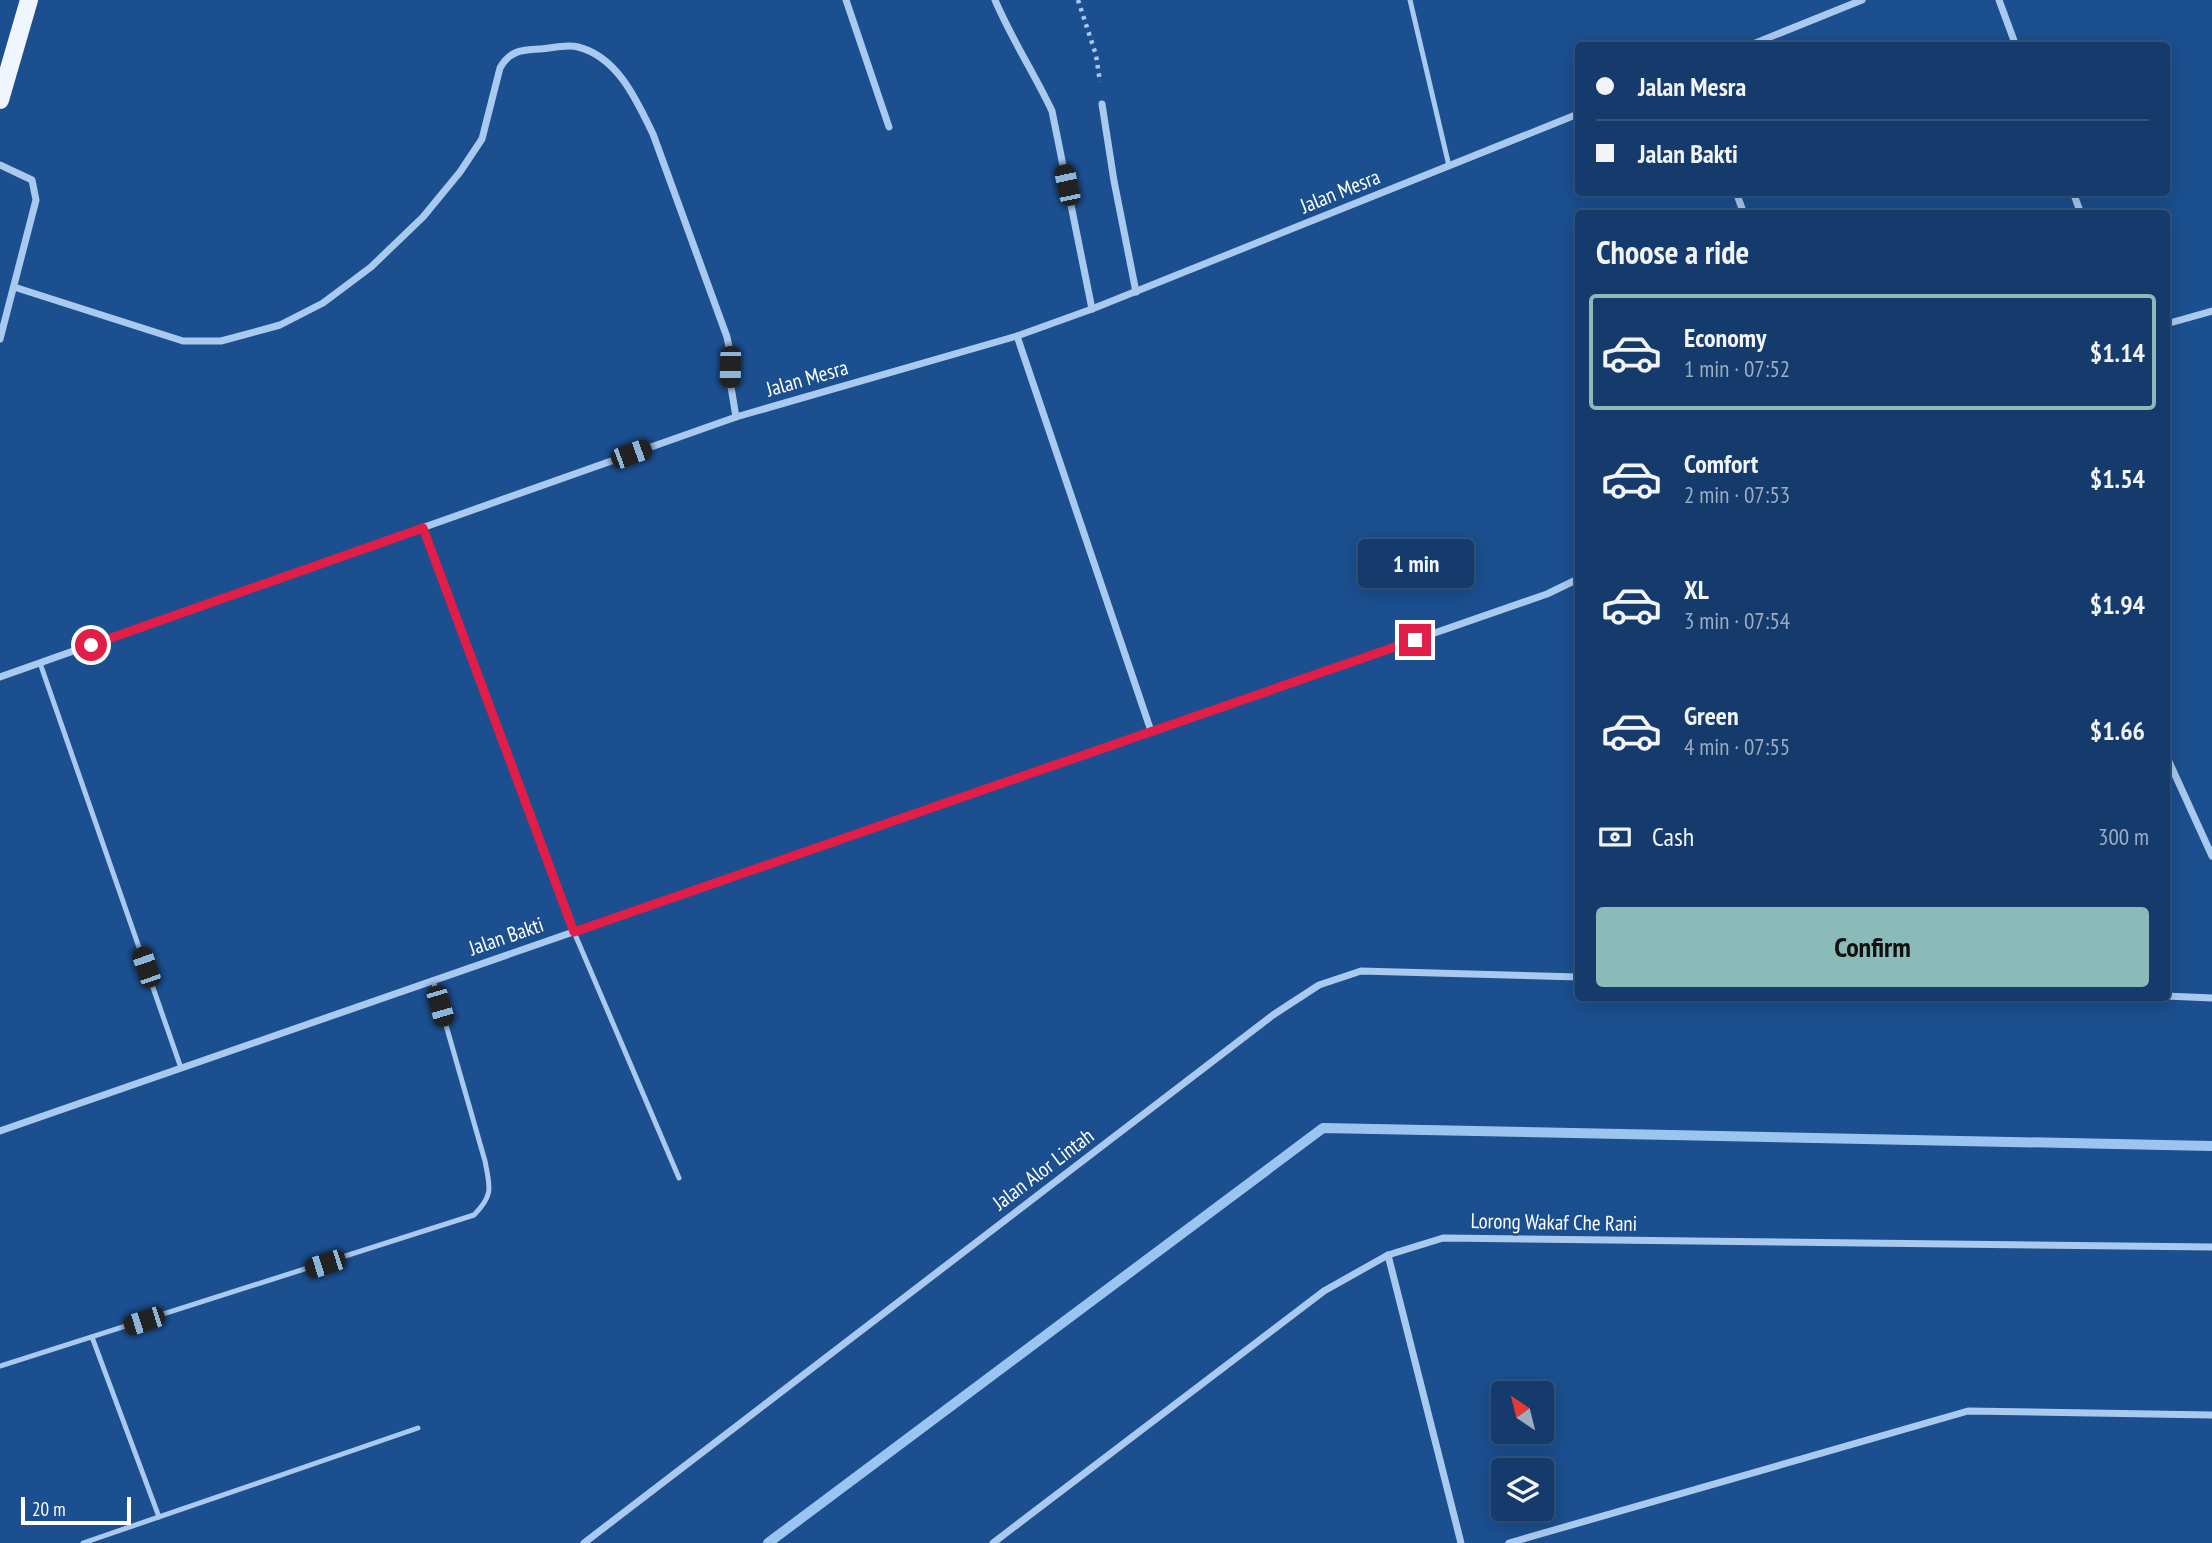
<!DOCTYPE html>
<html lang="en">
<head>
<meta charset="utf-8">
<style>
  body { margin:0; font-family:"PT Sans Narrow",sans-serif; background:#1d4271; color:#f1f3f6; height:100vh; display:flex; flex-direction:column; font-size:26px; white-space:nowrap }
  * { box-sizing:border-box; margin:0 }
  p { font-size:23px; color:#9dadc1 }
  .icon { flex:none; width:38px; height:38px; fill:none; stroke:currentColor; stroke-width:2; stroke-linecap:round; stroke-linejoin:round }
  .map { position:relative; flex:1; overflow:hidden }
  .details { position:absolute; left:1575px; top:210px; width:595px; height:791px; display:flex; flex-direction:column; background:#143b6b; border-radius:7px; box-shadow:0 4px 18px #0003,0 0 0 2px #33557e }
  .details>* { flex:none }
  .banner { position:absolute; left:1575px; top:42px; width:595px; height:154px; border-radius:7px; box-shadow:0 4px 18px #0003,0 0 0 2px #33557e; display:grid; align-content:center; height:154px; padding:0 21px; background:#143b6b }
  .needle { width:46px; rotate:325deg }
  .fabs { position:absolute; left:1491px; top:1381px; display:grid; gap:14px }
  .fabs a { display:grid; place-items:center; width:63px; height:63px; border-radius:7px; background:#143b6b; box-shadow:0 4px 18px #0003,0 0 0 2px #33557e; font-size:35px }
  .scale { position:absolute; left:21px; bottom:18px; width:110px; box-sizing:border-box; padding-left:7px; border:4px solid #fff; border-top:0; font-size:19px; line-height:24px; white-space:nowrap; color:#fff; -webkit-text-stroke:5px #1b4f8f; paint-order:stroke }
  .end { position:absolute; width:32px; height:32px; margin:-16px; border:9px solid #e11d48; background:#fff; box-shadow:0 0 0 4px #fff }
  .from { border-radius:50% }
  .bubble { position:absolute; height:49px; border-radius:7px; background:#143b6b; box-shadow:0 4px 18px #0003,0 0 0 2px #33557e; font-size:23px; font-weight:700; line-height:49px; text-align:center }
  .car { position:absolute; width:21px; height:42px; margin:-21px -10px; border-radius:9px; box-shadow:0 0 5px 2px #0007; background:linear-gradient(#222 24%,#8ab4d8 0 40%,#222 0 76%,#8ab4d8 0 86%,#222 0) }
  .banner b { display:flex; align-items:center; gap:24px; height:66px; font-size:26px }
  .banner b+b { border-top:2px solid #33557e }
  .banner i { width:18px; height:18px; background:#f1f3f6 }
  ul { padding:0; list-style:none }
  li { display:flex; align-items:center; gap:21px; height:116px; margin:0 14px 10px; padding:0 7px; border:4px solid transparent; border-radius:7px }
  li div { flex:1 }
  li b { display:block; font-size:26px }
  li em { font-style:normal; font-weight:700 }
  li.current { border-color:#8bbbb9 }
  li>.icon { width:63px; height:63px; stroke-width:1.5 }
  h2 { padding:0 21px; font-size:32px; line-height:84px }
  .pay { display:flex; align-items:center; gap:18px; height:77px; padding:0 21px; font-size:26px }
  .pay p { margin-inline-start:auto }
  .primary-button { display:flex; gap:14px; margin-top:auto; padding:14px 21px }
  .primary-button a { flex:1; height:80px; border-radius:7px; background:#8bbbb9; color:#111; font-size:28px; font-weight:700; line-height:80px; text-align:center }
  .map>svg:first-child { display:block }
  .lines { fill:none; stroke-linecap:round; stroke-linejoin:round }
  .stream { stroke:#9cc4f0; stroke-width:10 }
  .path { stroke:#a9c9ee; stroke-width:4.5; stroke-dasharray:3.5 5; stroke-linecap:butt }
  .service { stroke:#a9c9ee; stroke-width:5 }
  .minor { stroke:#a9c9ee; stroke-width:7 }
  .primary { stroke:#f0f6ff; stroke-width:18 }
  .route { stroke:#e11d48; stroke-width:9 }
  .labels { text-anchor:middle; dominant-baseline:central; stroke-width:5; stroke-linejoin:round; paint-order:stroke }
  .street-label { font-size:21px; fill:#fff; stroke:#1b4f8f }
</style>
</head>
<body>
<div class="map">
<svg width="2212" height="1543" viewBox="0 0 2212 1543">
  <rect width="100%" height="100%" fill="#1b4f8f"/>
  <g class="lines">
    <!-- stream -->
    <path class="stream" d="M768,1543L1323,1128L2212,1146"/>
    <!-- path -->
    <path class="path" d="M1078,0L1096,55L1100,82"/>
    <!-- service -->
    <g class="service">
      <path d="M1410,0L1449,166"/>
      <path d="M40,663L181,1068"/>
      <path d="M574,932L679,1178"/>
      <path d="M92,1337L159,1517"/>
      <path d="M0,1366L474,1215C494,1195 490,1187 485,1161L433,980"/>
      <path d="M83,1543L418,1428"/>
    </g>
    <!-- minor -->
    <g class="minor">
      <path d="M846,0L889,127"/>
      <path d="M995,0C1011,38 1034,73 1052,111L1092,309"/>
      <path d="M1999,0L2016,46"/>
      <path d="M1748,46L1862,0"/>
      <path d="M1102,104L1114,181L1136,292"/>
      <path d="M0,165L32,180L36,200L0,339"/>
      <path d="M1736,192L1744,214"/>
      <path d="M2073,192L2081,214"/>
      <path d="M14,287L183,341H221L280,325L323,303L371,267L423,217L460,172L482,139L500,68C510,50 522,50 541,49C552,48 567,44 578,47C618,57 637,101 653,134L727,337L730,352V381L736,417"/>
      <path d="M2166,324L2212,311"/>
      <path d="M1017,336L1151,731"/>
      <path d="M423,528L574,932"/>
      <path d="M0,677L736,417L1017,336L1092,309L1578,114"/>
      <path d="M2166,755L2212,856"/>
      <path d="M2166,996L2212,998"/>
      <path d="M0,1131L1547,594L1578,579"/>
      <path d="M1388,1255L1461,1543"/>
      <path d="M584,1543L1273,1015L1319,985L1361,971L1578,977"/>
      <path d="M993,1543L1324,1291L1388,1255L1443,1238L2212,1247"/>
      <path d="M1509,1543L1968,1411L2212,1415"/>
    </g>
    <!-- primary -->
    <path class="primary" d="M0,100L29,0"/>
  </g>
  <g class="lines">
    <!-- route -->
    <path class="route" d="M91,645L423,528L574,932L1415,640"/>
  </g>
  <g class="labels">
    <!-- street labels -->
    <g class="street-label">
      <text transform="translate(1340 191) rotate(-22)">Jalan Mesra</text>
      <text transform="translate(807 378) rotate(-16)">Jalan Mesra</text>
      <text transform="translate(506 936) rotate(-19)">Jalan Bakti</text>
      <text transform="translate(1043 1169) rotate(-37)">Jalan Alor Lintah</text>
      <text transform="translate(1554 1222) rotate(1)">Lorong Wakaf Che Rani</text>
    </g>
  </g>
</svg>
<div class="fabs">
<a><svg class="needle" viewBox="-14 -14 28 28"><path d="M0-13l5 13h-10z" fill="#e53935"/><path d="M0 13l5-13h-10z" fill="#9dadc1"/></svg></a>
<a><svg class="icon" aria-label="layers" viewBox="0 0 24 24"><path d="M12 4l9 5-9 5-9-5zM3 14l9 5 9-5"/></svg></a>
</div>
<div class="scale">20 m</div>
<i class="end from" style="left:91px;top:645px"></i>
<i class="end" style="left:1415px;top:640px"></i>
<div class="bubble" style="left:1358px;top:539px;width:116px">1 min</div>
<i class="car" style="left:1067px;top:185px;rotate:348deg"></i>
<i class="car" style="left:730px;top:367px;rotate:181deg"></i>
<i class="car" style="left:631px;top:454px;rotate:70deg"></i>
<i class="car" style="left:146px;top:967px;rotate:341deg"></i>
<i class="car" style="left:440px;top:1006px;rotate:164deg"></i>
<i class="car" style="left:325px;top:1264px;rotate:252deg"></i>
<i class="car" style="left:144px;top:1321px;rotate:252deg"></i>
<div class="banner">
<b><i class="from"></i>Jalan Mesra</b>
<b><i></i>Jalan Bakti</b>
</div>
<section class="details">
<h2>Choose a ride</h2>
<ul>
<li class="current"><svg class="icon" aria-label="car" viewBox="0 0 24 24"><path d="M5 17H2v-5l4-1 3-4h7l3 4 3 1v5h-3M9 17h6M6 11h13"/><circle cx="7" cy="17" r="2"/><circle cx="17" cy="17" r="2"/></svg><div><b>Economy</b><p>1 min · 07:52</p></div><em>$1.14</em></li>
<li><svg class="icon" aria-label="car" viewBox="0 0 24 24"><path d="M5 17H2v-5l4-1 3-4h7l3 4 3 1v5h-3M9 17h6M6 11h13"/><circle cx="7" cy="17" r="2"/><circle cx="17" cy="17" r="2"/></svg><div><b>Comfort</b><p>2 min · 07:53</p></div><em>$1.54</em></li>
<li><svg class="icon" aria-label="car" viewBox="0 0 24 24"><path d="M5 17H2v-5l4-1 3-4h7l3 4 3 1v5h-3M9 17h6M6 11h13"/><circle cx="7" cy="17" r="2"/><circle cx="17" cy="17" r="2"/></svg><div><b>XL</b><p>3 min · 07:54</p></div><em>$1.94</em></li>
<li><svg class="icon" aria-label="car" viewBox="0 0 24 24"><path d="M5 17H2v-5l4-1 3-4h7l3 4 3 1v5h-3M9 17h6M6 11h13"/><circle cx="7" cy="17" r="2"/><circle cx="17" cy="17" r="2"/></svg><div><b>Green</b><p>4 min · 07:55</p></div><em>$1.66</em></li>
</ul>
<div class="pay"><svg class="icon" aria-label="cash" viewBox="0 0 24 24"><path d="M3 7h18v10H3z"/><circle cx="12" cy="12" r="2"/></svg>Cash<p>300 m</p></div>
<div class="primary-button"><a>Confirm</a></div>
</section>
</div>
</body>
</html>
